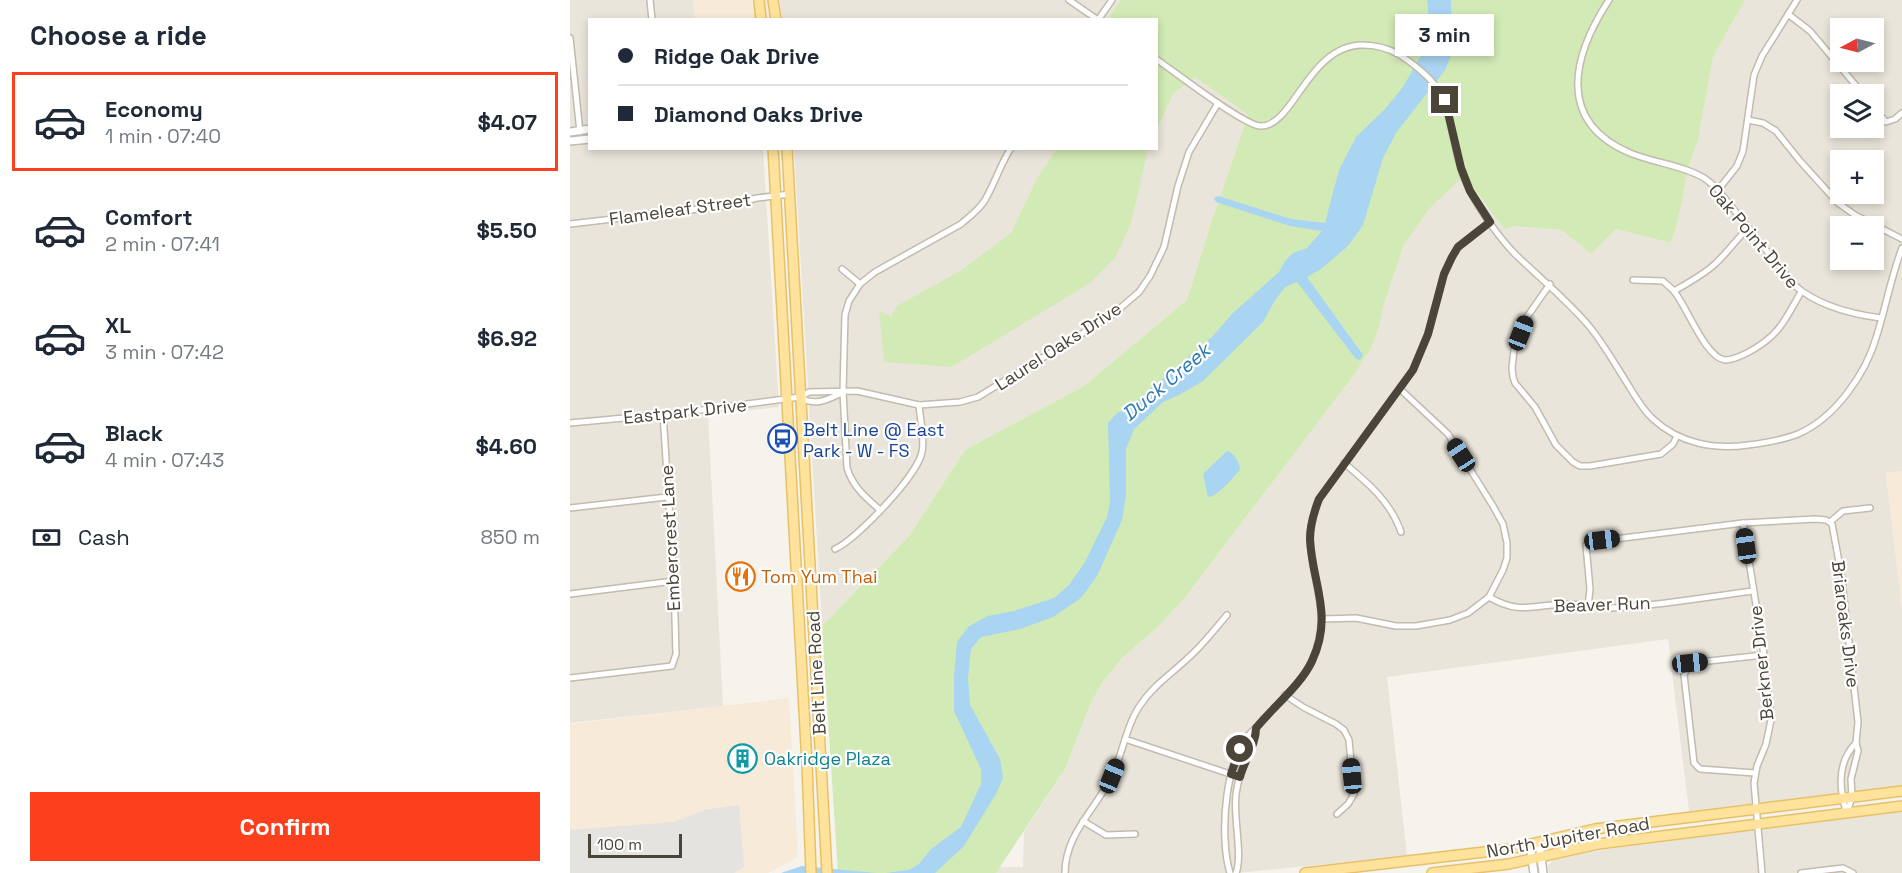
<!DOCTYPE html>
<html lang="en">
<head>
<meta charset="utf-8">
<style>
  body { margin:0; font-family:"Space Grotesk",sans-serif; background:#f6f6f7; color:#1f2937; height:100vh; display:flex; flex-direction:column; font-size:22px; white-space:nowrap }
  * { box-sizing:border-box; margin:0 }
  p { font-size:20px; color:#747a83 }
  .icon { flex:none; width:33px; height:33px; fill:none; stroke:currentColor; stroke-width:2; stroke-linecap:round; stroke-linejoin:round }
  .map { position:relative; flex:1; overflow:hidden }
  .drawer { display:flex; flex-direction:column; background:#fff; width:570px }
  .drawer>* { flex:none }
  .banner { position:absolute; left:18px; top:18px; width:570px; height:132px; border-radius:0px; box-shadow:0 3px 9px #0003; display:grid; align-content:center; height:132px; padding:0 30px; background:#fff }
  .needle { width:39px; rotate:263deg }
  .controls { position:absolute; left:1260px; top:18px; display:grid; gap:12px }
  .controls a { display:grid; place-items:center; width:54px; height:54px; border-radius:0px; background:#fff; box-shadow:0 3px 9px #0003; font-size:30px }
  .scale { position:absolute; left:18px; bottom:15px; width:94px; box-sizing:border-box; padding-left:6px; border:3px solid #4b4439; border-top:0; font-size:16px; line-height:21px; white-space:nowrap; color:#4b4439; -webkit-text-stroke:4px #fff; paint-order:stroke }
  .end { position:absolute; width:27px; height:27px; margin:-14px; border:8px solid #4b4439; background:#fff; box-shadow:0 0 0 3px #fff }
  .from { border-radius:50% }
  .bubble { position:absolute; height:42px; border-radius:0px; background:#fff; box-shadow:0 3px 9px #0003; font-size:20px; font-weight:700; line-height:42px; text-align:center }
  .car { position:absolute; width:18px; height:36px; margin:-18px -9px; border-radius:8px; box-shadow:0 0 4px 2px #0007; background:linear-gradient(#222 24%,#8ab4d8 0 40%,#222 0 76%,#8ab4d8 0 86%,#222 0) }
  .banner b { display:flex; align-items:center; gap:21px; height:57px; font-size:22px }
  .banner b+b { border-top:2px solid #e0e1e3 }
  .banner i { width:15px; height:15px; background:#1f2937 }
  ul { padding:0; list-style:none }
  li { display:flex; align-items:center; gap:18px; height:99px; margin:0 12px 9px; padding:0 18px; border:3px solid transparent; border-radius:0px }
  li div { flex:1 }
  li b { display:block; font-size:22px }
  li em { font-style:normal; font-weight:700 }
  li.selected { border-color:#fc3f1d }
  li>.icon { width:54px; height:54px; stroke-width:1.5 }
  h2 { padding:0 30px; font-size:27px; line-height:72px }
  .pay { display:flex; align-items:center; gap:15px; height:66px; padding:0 30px; font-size:22px }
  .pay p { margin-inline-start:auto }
  .cta { display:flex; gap:12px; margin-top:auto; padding:12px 30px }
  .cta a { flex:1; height:69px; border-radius:0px; background:#fc3f1d; color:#fff; font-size:24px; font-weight:700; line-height:69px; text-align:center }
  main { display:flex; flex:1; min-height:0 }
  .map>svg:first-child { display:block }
  .residential { fill:#eae5da; fill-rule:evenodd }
  .commercial { fill:#f7ead8 }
  .green { fill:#d2eab5 }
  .parking { fill:#e5e3e0 }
  .water { fill:#a9d4f2 }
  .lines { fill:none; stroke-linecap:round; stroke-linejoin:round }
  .minor-casing { stroke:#c2bbae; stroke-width:8 }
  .tertiary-casing { stroke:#c2bbae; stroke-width:10 }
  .primary-casing { stroke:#e6c16a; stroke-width:12 }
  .minor { stroke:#fff; stroke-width:5 }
  .tertiary { stroke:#fff; stroke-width:7 }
  .primary { stroke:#ffe39c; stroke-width:9 }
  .route { stroke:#4b4439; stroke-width:8 }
  .labels { text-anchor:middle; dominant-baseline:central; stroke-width:4.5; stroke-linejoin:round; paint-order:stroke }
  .street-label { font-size:18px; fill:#4b4439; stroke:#fff }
  .transit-label { font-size:18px; fill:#164399; stroke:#fff; text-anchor:start }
  .food-label { font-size:18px; fill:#c56008; stroke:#fff; text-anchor:start }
  .culture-label { font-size:18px; fill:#0d838f; stroke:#fff; text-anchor:start }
  .water-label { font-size:20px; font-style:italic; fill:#2e7ab2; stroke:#fff }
</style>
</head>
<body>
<main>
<section class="drawer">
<h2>Choose a ride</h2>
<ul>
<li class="selected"><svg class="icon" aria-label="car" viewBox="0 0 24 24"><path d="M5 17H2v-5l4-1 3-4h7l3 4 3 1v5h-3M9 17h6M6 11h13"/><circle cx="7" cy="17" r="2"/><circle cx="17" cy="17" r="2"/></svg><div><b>Economy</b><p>1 min · 07:40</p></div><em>$4.07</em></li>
<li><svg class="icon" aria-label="car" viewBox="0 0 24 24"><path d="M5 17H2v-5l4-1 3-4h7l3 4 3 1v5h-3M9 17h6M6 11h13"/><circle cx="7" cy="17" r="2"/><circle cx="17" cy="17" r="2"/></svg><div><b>Comfort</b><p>2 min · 07:41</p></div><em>$5.50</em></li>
<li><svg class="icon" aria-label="car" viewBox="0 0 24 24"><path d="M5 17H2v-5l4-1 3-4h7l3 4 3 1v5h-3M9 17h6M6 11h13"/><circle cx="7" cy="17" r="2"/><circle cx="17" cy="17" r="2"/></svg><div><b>XL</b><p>3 min · 07:42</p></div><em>$6.92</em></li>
<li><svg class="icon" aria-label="car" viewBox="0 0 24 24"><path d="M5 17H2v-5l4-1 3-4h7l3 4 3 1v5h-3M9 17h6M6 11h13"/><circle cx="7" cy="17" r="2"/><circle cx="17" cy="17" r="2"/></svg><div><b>Black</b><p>4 min · 07:43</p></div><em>$4.60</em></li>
</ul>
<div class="pay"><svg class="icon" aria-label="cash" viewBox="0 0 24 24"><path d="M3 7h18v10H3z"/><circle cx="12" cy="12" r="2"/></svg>Cash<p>850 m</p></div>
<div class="cta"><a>Confirm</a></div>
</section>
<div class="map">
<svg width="1332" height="873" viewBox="0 0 1332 873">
  <rect width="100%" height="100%" fill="#f6f3ec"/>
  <!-- residential -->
  <g class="residential">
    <path d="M0,0H123L125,19L20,20V148L193,149L209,407L138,415L153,706L0,723Z"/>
    <path d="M210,0H551L539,17L543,20L212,19Z"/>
    <path d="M1175,0H1332V471L1316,473L1332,608V786L1119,811L1098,639L817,677L837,856L668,873H426L429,867H453L454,832L495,769L520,705L531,684L552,658L589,626L617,595L786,372L801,348L809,328L813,307L834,245L859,209L889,179L910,196L935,230L943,226L992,230L1021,254L1046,229L1101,243L1108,221L1119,165L1128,140L1143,57ZM1270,28H1304V62H1270ZM1270,94H1304V128H1270ZM1270,160H1304V194H1270ZM1270,226H1304V260H1270Z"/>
    <path d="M625,77L678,115L641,223L617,300L514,386L395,450L339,536L252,626L224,149H487L466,180L441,233L390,271L320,318L310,311L382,367L402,355L561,224L576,153L578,149L586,148L587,130L603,94Z"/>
    <path d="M1332,811V873H979L978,866L983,860L1008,853Z"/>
  </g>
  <!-- commercial -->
  <g class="commercial">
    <path d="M123,0H210L212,19H125Z"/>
    <path d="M1332,471V608L1316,473Z"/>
    <path d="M219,698L228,857L198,873H0V724Z"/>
  </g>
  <!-- green -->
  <g class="green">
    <path d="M551,0H1175L1143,57L1128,140L1119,165L1108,221L1101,243L1046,229L1021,254L992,230L943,226L935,230L910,196L889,180L859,209L834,245L813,307L809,328L801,348L786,372L617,595L589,626L552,658L531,684L520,705L495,769L426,873H268L252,626L339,536L395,450L514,386L617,300L641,223L678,115L625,77L603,94L587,130L586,20L543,19L539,17Z"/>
    <path d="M487,148L578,149L561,224L545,258L520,283L382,367L314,362L309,310L321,317L327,306L390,271L441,233L466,180Z"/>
  </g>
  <!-- parking -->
  <path class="parking" d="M169,805L174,867L164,873H0V830L104,822L134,810Z"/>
  <!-- water -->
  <g class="water">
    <path d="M857,0H881L882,53L875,70L826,133L813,158L793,225L778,246L751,269L737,277L793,355L790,360L786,359L727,282L715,287L704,302L693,322L633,381L609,395L593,402L564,429L556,449V495L552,520L527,576L511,598L483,617L450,629L411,637L401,649L398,678L400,705L430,759L433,778L427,792L394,846L365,873H316L339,870L349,864L361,849L391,827L411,784V769L384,711V676L387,642L399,626L418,616L444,611L484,598L499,585L515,562L537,517L540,502L538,423L547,413L558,408L643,336L662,314L709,272L715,261L723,253L737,248L752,231L720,226L646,202L644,198L648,196L721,219L755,223L769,170L786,137L815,109L833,87L854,50L860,29Z"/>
    <path d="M657,451C664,453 669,461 670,469C664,477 647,497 638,497L633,474Z"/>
    <path d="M232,866L306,873H211Z"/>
  </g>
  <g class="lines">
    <defs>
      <g id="minor">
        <path d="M80,0L82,20"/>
        <path d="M499,0L528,20"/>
        <path d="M1039,0C1003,55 985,121 1060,153C1084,163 1112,165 1134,178C1139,181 1144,186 1148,190L1224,285C1248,306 1280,314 1311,318"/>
        <path d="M1218,14L1240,31L1293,94"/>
        <path d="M528,20L542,0"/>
        <path d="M0,38L10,132"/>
        <path d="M586,59C604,71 674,126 691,126C724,126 738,46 792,45C806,45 818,48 830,55C845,65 866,82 874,99C877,105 878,113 880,121C885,144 889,170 900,191C910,211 931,240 946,255C971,279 997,300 1019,326C1033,343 1045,364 1057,383C1065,396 1072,409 1083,419C1109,443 1144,450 1178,445C1194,443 1213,440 1228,434C1265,418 1296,374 1307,335C1316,306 1321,277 1332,248"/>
        <path d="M1304,108L1316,122L1325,119L1332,113"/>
        <path d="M1178,120L1193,123L1206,131L1230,161L1268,203L1285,215L1332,239"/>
        <path d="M1148,190L1167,166L1173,151L1184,75L1192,56L1227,0"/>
        <path d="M0,224L155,206L187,198L220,194"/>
        <path d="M272,269L290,284"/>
        <path d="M1063,280L1093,281C1096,284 1100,287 1103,290C1116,304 1135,358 1155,360C1163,360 1171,356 1177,353C1209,336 1214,322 1231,292"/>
        <path d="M980,284L957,317L944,350L942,368L943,377L945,383L965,407L986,445L1003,462L1010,466H1020L1091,454L1103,444L1107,436"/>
        <path d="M1104,291C1118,283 1133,275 1145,264C1156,254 1166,240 1178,228"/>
        <path d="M230,398C247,406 256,400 272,393"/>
        <path d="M0,423L108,413L230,397L239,392L287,391L349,405L390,402L408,397L541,316L569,292L580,276L594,247L608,186L619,152L648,103"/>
        <path d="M774,463C797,482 821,502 831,532"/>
        <path d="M0,508L97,497"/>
        <path d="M310,510C295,497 283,487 277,468L273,392L275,315L279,301L290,284L305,272L391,224C399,217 410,209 415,200C425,183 430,165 441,148"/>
        <path d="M1260,522L1273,511L1300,508"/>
        <path d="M1173,523L1194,655L1201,720L1196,744L1187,766L1184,783L1192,873"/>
        <path d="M265,549C286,540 348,475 352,452C355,441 350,418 349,405"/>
        <path d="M0,594L104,581"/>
        <path d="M919,597C950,615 963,605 995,604C1010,603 1025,608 1041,608C1088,606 1136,597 1183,591"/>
        <path d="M1018,607L1020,589L1016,545L1021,542L1173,523L1245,519L1256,520L1262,524L1271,573L1288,722L1286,743L1288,751L1281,779L1282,797L1277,813"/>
        <path d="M752,619L786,618L826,626H846L880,620L898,613L919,597L933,570L937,558V543L933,524L923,506L878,434L830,389"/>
        <path d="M0,678L102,666L106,654L104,581L93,414"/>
        <path d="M715,695L733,707L766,724L774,730L779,740L784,794L778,804L767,814"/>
        <path d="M555,739L663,775"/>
        <path d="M1185,773L1130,769L1124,763L1114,675L1120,663L1194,655"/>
        <path d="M1276,811C1269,788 1267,762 1286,743"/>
        <path d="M513,821L536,835L565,834"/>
        <path d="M495,873C495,834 526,809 542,776C553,753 556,725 571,704C583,686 601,674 617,659C632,646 644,630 657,615"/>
        <path d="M660,873C649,837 654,752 686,728C703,707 731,685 742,661C763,614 742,584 740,539C740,525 744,512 749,499L843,370L858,334L874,274L881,259L888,247L920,222"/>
        <path d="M666,873C673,855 663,817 666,794C668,781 672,767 677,754C682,744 686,739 686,728"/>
        <path d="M1231,873L1273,868L1283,873"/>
      </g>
      <g id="tertiary">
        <path d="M0,132L20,129"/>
        <path d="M0,141L20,139"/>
        <path d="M969,842L973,873"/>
        <path d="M960,844L964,873"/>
      </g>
      <g id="primary">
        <path d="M189,0L191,20"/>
        <path d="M203,0L206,20"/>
        <path d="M203,148L237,764L241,873"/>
        <path d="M217,148L257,873"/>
        <path d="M735,873L940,849L1025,829L1332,791"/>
        <path d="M862,873L939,864L1028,844L1332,806"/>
      </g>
    </defs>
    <!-- minor casing -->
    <use href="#minor" class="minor-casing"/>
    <!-- tertiary casing -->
    <use href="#tertiary" class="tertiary-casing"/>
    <!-- primary casing -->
    <use href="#primary" class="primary-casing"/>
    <!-- minor -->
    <use href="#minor" class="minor"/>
    <!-- tertiary -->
    <use href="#tertiary" class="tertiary"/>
    <!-- primary -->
    <use href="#primary" class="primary"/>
  </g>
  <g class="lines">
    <!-- route -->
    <path class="route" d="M670,749L661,774L670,777C674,761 686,745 686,728C703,707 731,685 742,661C764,614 742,584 740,539C740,525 744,512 749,499L843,370L858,334L874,274L882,257L888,247L920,222L900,191L891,168L875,100"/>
  </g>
  <!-- icons -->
  <defs>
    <symbol id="bus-ring" viewBox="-11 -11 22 22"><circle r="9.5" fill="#fff" stroke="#1a4fb4" stroke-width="1.5"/><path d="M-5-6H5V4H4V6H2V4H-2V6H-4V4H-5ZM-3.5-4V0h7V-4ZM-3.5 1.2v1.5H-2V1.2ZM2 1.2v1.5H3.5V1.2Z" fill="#1a4fb4"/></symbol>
    <symbol id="restaurant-ring" viewBox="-11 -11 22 22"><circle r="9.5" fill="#fff" stroke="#e8710a" stroke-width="1.5"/><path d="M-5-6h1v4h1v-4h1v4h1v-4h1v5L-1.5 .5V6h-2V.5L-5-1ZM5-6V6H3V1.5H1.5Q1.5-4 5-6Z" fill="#e8710a"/></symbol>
    <symbol id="building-ring" viewBox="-11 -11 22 22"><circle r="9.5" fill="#fff" stroke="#0f9aa8" stroke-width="1.5"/><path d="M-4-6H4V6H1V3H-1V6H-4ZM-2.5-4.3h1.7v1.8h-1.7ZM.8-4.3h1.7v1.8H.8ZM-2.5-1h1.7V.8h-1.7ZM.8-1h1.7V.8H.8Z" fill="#0f9aa8"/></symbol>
  </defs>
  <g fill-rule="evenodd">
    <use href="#bus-ring" x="196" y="422" width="33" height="33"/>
    <use href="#restaurant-ring" x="154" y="560" width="33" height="33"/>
    <use href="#building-ring" x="156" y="742" width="33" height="33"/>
  </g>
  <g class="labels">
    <!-- street labels -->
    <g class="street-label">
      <text transform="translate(110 209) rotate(-8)">Flameleaf Street</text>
      <text transform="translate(1184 236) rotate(50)">Oak Point Drive</text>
      <text transform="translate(488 346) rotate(-33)">Laurel Oaks Drive</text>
      <text transform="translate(115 411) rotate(-6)">Eastpark Drive</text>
      <text transform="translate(100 538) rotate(-93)">Embercrest Lane</text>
      <text transform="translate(1032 604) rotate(-2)">Beaver Run</text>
      <text transform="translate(1276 624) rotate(83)">Briaroaks Drive</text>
      <text transform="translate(1191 663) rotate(-96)">Berkner Drive</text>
      <text transform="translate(246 673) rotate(-93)">Belt Line Road</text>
      <text transform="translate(998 837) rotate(-10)">North Jupiter Road</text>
    </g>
    <!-- transit labels -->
    <g class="transit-label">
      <text x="233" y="429">Belt Line @ East<tspan x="233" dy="21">Park - W - FS</tspan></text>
    </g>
    <!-- food labels -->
    <g class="food-label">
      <text x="191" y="576">Tom Yum Thai</text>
    </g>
    <!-- culture labels -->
    <g class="culture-label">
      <text x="194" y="758">Oakridge Plaza</text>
    </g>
    <!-- water labels -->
    <g class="water-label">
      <text transform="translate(596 382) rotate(-40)">Duck Creek</text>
    </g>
  </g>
</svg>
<div class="controls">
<a><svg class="needle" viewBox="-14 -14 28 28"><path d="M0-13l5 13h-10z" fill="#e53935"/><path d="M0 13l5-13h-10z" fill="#747a83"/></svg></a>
<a><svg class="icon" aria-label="layers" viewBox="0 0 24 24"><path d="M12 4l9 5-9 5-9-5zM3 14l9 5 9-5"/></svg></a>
<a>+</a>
<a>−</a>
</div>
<div class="scale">100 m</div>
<i class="end from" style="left:670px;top:749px"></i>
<i class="end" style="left:875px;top:100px"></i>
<div class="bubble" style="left:825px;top:14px;width:99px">3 min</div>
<i class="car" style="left:951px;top:333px;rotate:21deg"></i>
<i class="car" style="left:891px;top:455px;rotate:327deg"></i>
<i class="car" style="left:1032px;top:540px;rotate:83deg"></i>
<i class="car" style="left:1176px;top:546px;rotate:352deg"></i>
<i class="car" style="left:1120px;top:663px;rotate:84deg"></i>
<i class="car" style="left:542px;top:776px;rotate:22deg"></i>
<i class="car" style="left:782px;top:776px;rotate:355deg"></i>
<div class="banner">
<b><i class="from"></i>Ridge Oak Drive</b>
<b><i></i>Diamond Oaks Drive</b>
</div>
</div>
</main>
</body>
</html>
